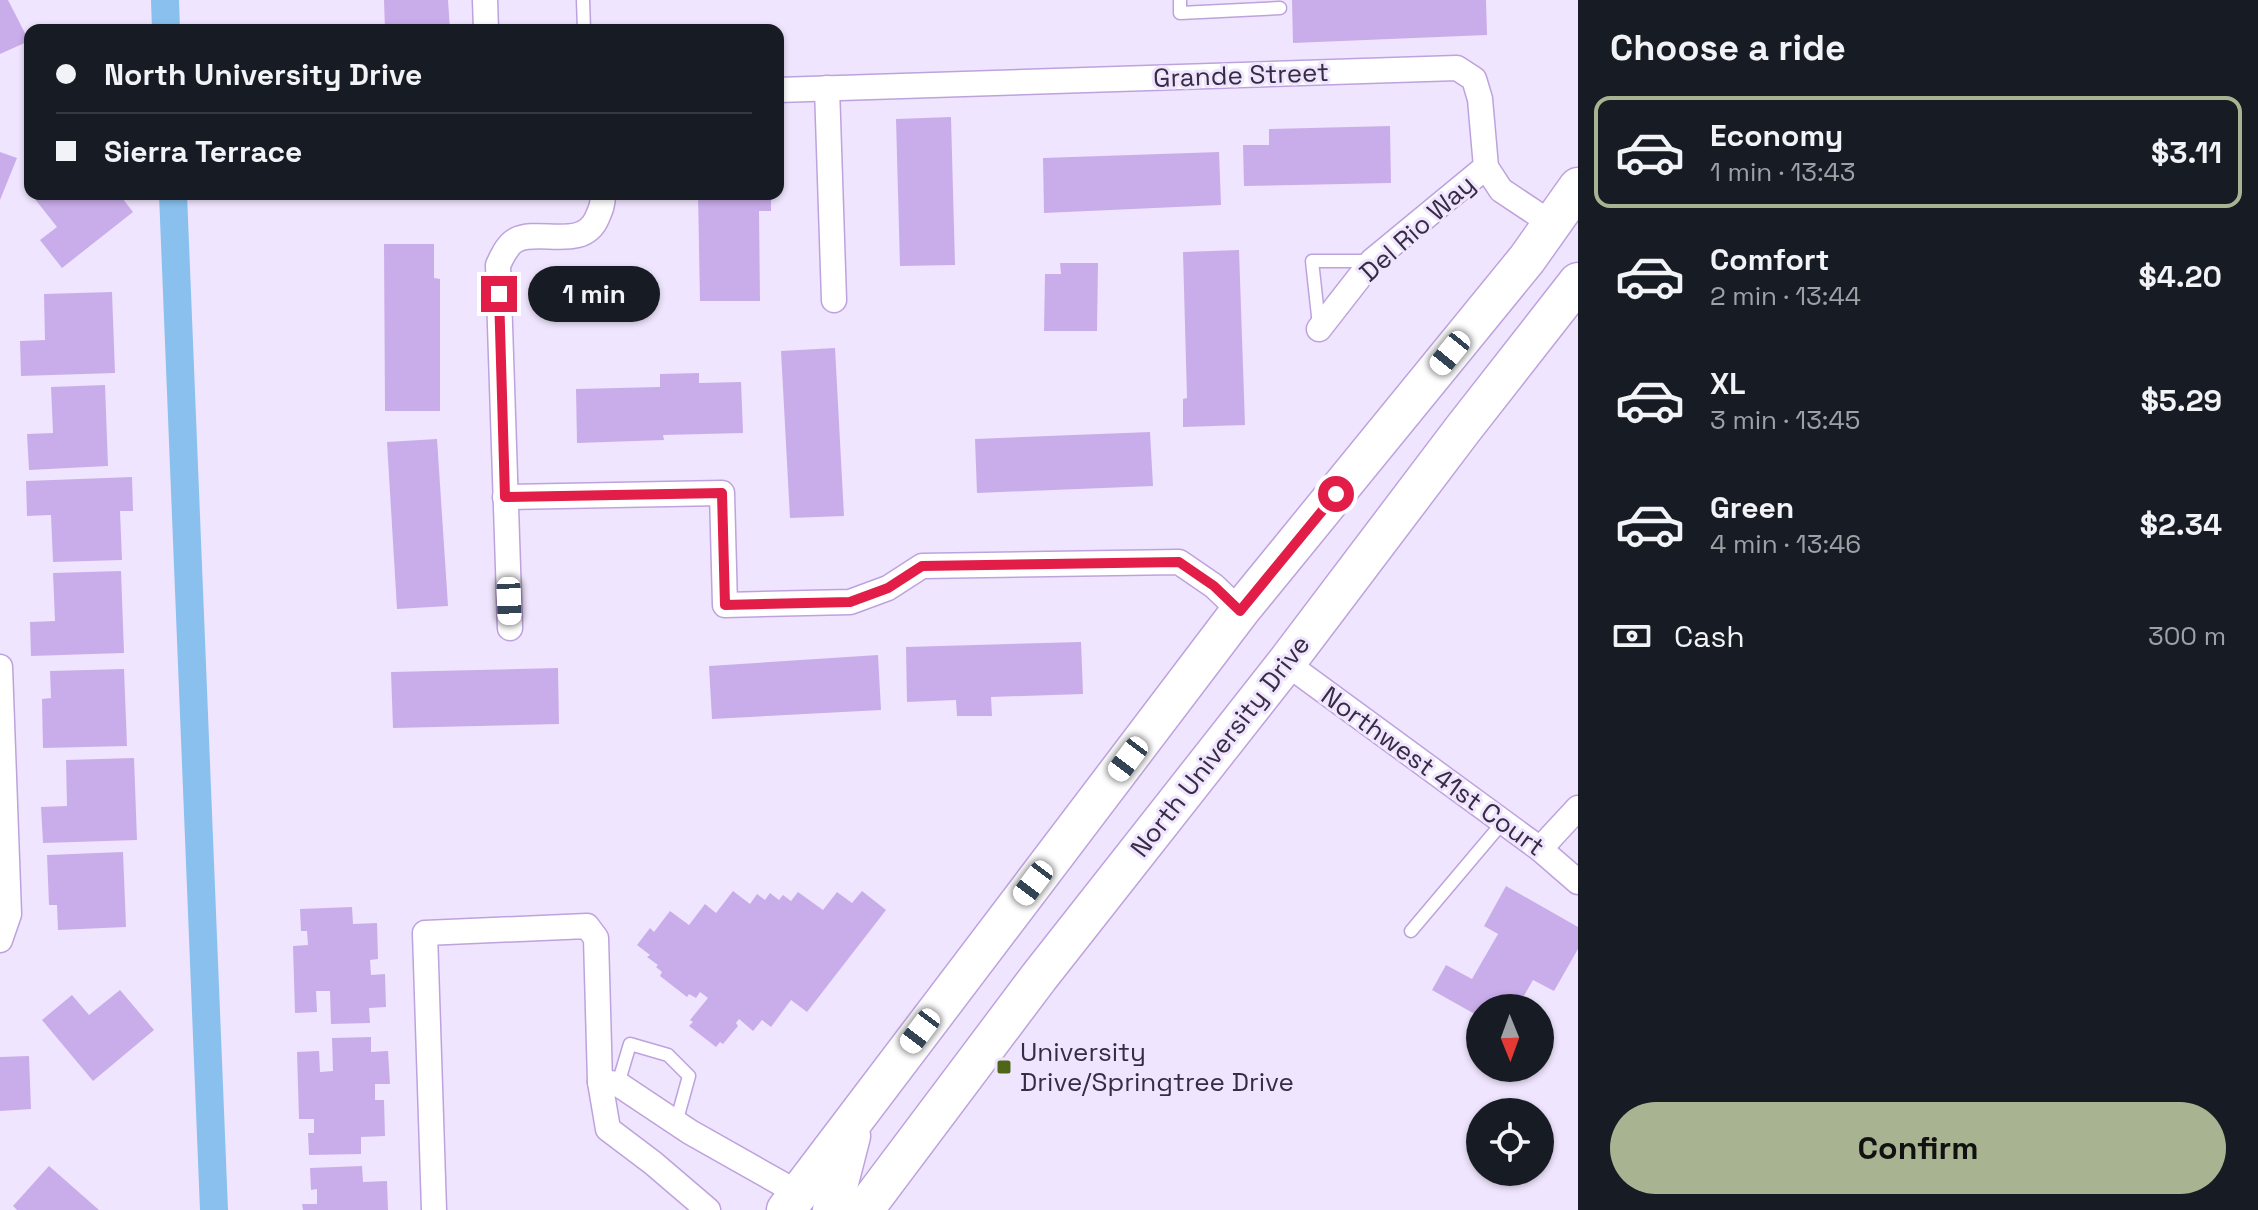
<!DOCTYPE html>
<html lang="en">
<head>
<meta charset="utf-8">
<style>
  body { margin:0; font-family:"Space Grotesk",sans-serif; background:#242831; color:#f1f3f6; height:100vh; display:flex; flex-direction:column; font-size:30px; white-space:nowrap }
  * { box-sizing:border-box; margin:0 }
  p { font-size:26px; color:#9ea1a6 }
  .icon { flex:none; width:44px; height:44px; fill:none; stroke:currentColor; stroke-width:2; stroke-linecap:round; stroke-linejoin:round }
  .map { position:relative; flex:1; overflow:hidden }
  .side { display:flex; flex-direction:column; background:#171b24; width:680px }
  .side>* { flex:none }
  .top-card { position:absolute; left:24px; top:24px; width:760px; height:176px; border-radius:16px; box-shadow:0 2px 6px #0004; display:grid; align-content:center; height:176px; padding:0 32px; background:#171b24 }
  .needle { width:52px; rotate:179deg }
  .buttons { position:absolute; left:1466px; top:994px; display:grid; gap:16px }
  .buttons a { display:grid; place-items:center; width:88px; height:88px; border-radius:50%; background:#171b24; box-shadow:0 2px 6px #0004; font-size:40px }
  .end { position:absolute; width:36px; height:36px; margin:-18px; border:10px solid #e11d48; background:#fff; box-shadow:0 0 0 4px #fff }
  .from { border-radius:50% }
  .bubble { position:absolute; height:56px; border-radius:28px; background:#171b24; box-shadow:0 2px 6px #0004; font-size:26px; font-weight:600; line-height:56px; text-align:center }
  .car { position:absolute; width:24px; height:48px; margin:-24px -12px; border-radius:10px; box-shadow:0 0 6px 2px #0007; background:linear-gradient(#fff 24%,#345 0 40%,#fff 0 76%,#345 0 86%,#fff 0) }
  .top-card b { display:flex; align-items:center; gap:28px; height:76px; font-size:30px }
  .top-card b+b { border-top:2px solid #363941 }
  .top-card i { width:20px; height:20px; background:#f1f3f6 }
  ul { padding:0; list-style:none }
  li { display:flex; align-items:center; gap:24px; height:112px; margin:0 16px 12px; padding:0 16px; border:4px solid transparent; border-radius:16px }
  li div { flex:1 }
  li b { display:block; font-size:30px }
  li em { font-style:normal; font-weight:600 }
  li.selected { border-color:#a8b491 }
  li>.icon { width:72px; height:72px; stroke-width:1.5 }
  h2 { padding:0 32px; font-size:36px; line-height:96px }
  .pay { display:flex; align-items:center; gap:20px; height:88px; padding:0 32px; font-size:30px }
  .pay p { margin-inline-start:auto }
  .action { display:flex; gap:16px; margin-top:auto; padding:16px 32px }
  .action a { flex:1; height:92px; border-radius:48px; background:#a8b491; color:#111; font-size:32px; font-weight:600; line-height:92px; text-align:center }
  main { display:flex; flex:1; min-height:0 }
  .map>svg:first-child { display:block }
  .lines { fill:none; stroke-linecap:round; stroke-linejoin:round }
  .canal { stroke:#8ac0ee; stroke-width:28 }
  .building { fill:#c9adea }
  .service-casing { stroke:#bea2de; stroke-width:15 }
  .minor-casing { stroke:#bea2de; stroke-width:27 }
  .primary-casing { stroke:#bea2de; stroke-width:41 }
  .service { stroke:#fff; stroke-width:12 }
  .minor { stroke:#fff; stroke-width:24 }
  .primary { stroke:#fff; stroke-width:38 }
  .route { stroke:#e11d48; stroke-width:10 }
  .poi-dot { fill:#4e6616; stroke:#f0e5fe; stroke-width:3 }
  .labels { text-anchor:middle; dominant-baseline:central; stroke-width:6; stroke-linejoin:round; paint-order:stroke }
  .street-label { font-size:26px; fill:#372c44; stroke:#f0e5fe }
  .poi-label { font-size:26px; fill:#372c44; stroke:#f0e5fe; text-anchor:start }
</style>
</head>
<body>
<main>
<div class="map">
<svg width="1578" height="1210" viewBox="0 0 1578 1210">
  <rect width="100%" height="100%" fill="#f0e5fe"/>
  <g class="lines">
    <!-- canal -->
    <g class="canal">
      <path d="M165,0L166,30"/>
      <path d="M173,194L214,1210"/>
    </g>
  </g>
  <!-- building -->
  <g class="building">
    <path d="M0,0H8L29,41L0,54Z"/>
    <path d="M384,0H448L450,30H385Z"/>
    <path d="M1292,0H1486L1487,35L1293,43Z"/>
    <path d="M951,117L955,265L900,266L896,119Z"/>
    <path d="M1390,126L1391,183L1244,186L1243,145H1269V129Z"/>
    <path d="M0,152L17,158L0,200Z"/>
    <path d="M1219,152L1221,205L1044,213L1043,158Z"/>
    <path d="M31,194H119L133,212L62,268L40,240L57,227Z"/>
    <path d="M698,194H771V211H759L760,301H700Z"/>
    <path d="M384,244H434V278L440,279V411H385Z"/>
    <path d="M1239,250L1245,425L1183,427V399L1187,398L1183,252Z"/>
    <path d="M1060,263H1098L1097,331H1044L1045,274H1061Z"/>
    <path d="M112,292L115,373L21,376L20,341L45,340L44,294Z"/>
    <path d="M835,348L844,516L790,518L781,351Z"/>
    <path d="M699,373V383L741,382L743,433L663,435L664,440L577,443L576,389L660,387V374Z"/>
    <path d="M105,385L108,466L29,470L27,434L53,433L51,387Z"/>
    <path d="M1150,432L1153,486L977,493L975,439Z"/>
    <path d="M437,439L448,606L397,609L387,442Z"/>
    <path d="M132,477L133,511H120L122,560L53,562L51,515L27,516L26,481Z"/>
    <path d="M121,571L124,653L31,656L30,622L55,621L53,573Z"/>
    <path d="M1081,642L1083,694L991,697L992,716H957L956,700L907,702L906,647Z"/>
    <path d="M878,655L881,710L712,719L709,666Z"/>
    <path d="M558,668L559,724L393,728L391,672Z"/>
    <path d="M124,669L127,746L43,748L42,699L51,698L50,671Z"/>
    <path d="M134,758L137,840L43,843L41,807L67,806L66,760Z"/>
    <path d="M123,852L126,927L58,930L57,905H49L47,855Z"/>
    <path d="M1506,886L1578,927V949L1554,991L1533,980L1517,1008H1480V1017L1432,990L1446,965L1472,979L1498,934L1484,926Z"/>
    <path d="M733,891L750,904L757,894L765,900L770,893L779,900L783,895L791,901L798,892L823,910L837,892L852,903L862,891L886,910L807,1012L791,1000L771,1027L762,1020L753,1031L739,1019L736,1023L738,1026L723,1044L720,1042L716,1047L689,1026L693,1022L690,1020L708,998L700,992L696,998L689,994L687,997L660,976L662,972L656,967L658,965L647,957L650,955L637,945L650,928L654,932L670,911L689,925L705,904L716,913Z"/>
    <path d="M352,907L353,924L377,923L378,959L370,960L371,975L385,974L386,1007L369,1008L370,1023L331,1024L330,991H316L317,1012L295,1013L293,946L308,945L307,931H301L300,909Z"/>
    <path d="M120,990L154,1030L93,1081L42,1020L72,995L89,1015Z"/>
    <path d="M371,1037V1052L388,1051L390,1084H375V1100H384L385,1136L361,1137V1154L309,1155L308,1133H314V1119H299L297,1052L319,1051L320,1072L333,1071L332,1038Z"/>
    <path d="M29,1056L31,1109L0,1111V1057Z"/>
    <path d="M49,1166L99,1210H17L13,1206Z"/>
    <path d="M362,1166L363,1182L387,1181L388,1210H303L302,1204H317V1189L311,1190L310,1168Z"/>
  </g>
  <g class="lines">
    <defs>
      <g id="service">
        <path d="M583,0L584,30"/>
        <path d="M1180,0V13L1280,8"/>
        <path d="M1319,325L1312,261H1372"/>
        <path d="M1411,931L1503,822"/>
        <path d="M618,1084L630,1044L668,1055L689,1076L676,1123"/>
      </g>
      <g id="minor">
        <path d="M485,0L486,30"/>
        <path d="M827,88L834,300"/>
        <path d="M778,90L1457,68L1474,79L1480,99L1486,167L1501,190L1552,224"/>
        <path d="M1319,329L1372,261L1486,167"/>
        <path d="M505,497L722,493L725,605L850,602L888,588L922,566L1179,562L1214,586L1240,611"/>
        <path d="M510,628L498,265C503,255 507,245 516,240C539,228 583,251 597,218C601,209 603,204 603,194"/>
        <path d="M1286,663L1540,849L1578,882"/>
        <path d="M0,667L9,914L0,940"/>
        <path d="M1540,849L1578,808"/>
        <path d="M600,1082L618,1084L690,1132L798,1193"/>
        <path d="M434,1210L425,933L587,926L596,938L600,1082L608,1129L653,1163L708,1210"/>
      </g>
      <g id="primary">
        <path d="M786,1210L1240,611L1527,259L1578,187"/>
        <path d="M832,1210L851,1136"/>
        <path d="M864,1210L1039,977L1286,663L1463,429L1578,282"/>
      </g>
    </defs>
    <!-- service casing -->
    <use href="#service" class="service-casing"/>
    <!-- minor casing -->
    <use href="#minor" class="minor-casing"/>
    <!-- primary casing -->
    <use href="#primary" class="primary-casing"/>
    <!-- service -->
    <use href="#service" class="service"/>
    <!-- minor -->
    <use href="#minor" class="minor"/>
    <!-- primary -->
    <use href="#primary" class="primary"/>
  </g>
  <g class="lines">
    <!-- route -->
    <path class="route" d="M499,294L505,497L722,493L725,605L850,602L888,588L922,566L1179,562L1214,586L1240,611L1336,494"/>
  </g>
  <!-- markers -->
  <rect class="poi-dot" x="996" y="1059" width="16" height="16" rx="4"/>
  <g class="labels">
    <!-- street labels -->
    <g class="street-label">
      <text transform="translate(1241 75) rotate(-2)">Grande Street</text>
      <text transform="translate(1417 228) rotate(-42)">Del Rio Way</text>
      <text transform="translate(1220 746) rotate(-52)">North University Drive</text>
      <text transform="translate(1433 771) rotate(36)">Northwest 41st Court</text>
    </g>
    <!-- poi labels -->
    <g class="poi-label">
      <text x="1020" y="1052">University<tspan x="1020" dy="30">Drive/Springtree Drive</tspan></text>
    </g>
  </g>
</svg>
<div class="buttons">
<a><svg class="needle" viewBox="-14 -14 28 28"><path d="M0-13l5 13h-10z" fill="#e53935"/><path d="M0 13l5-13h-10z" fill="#9ea1a6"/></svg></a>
<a><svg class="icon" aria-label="locate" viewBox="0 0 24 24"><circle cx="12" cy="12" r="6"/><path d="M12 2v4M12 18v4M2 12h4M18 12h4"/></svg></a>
</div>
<i class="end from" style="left:1336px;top:494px"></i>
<i class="end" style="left:499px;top:294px"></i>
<div class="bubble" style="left:528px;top:266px;width:132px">1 min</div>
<i class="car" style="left:1450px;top:353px;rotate:219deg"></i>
<i class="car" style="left:509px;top:601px;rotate:178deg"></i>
<i class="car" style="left:1128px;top:759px;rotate:217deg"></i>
<i class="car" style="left:1033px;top:883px;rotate:217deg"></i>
<i class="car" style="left:920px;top:1031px;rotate:217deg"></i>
<div class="top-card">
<b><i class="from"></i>North University Drive</b>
<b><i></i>Sierra Terrace</b>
</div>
</div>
<section class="side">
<h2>Choose a ride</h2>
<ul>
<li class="selected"><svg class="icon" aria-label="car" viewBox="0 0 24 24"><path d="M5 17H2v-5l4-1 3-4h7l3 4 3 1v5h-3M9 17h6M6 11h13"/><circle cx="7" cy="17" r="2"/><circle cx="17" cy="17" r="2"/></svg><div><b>Economy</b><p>1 min · 13:43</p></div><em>$3.11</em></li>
<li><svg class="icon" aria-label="car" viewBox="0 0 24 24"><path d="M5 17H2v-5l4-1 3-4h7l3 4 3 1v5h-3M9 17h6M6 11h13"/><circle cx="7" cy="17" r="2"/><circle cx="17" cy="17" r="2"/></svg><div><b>Comfort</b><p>2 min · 13:44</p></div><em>$4.20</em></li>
<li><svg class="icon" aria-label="car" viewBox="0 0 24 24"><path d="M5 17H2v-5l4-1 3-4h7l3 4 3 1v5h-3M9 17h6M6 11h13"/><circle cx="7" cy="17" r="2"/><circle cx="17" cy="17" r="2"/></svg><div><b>XL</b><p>3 min · 13:45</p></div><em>$5.29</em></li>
<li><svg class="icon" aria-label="car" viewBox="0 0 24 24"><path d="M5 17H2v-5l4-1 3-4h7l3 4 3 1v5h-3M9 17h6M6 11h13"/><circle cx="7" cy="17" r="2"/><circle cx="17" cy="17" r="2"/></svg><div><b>Green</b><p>4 min · 13:46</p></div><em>$2.34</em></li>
</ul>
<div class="pay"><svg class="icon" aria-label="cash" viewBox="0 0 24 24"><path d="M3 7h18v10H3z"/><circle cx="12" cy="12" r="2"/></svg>Cash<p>300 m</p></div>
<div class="action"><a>Confirm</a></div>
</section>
</main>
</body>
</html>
